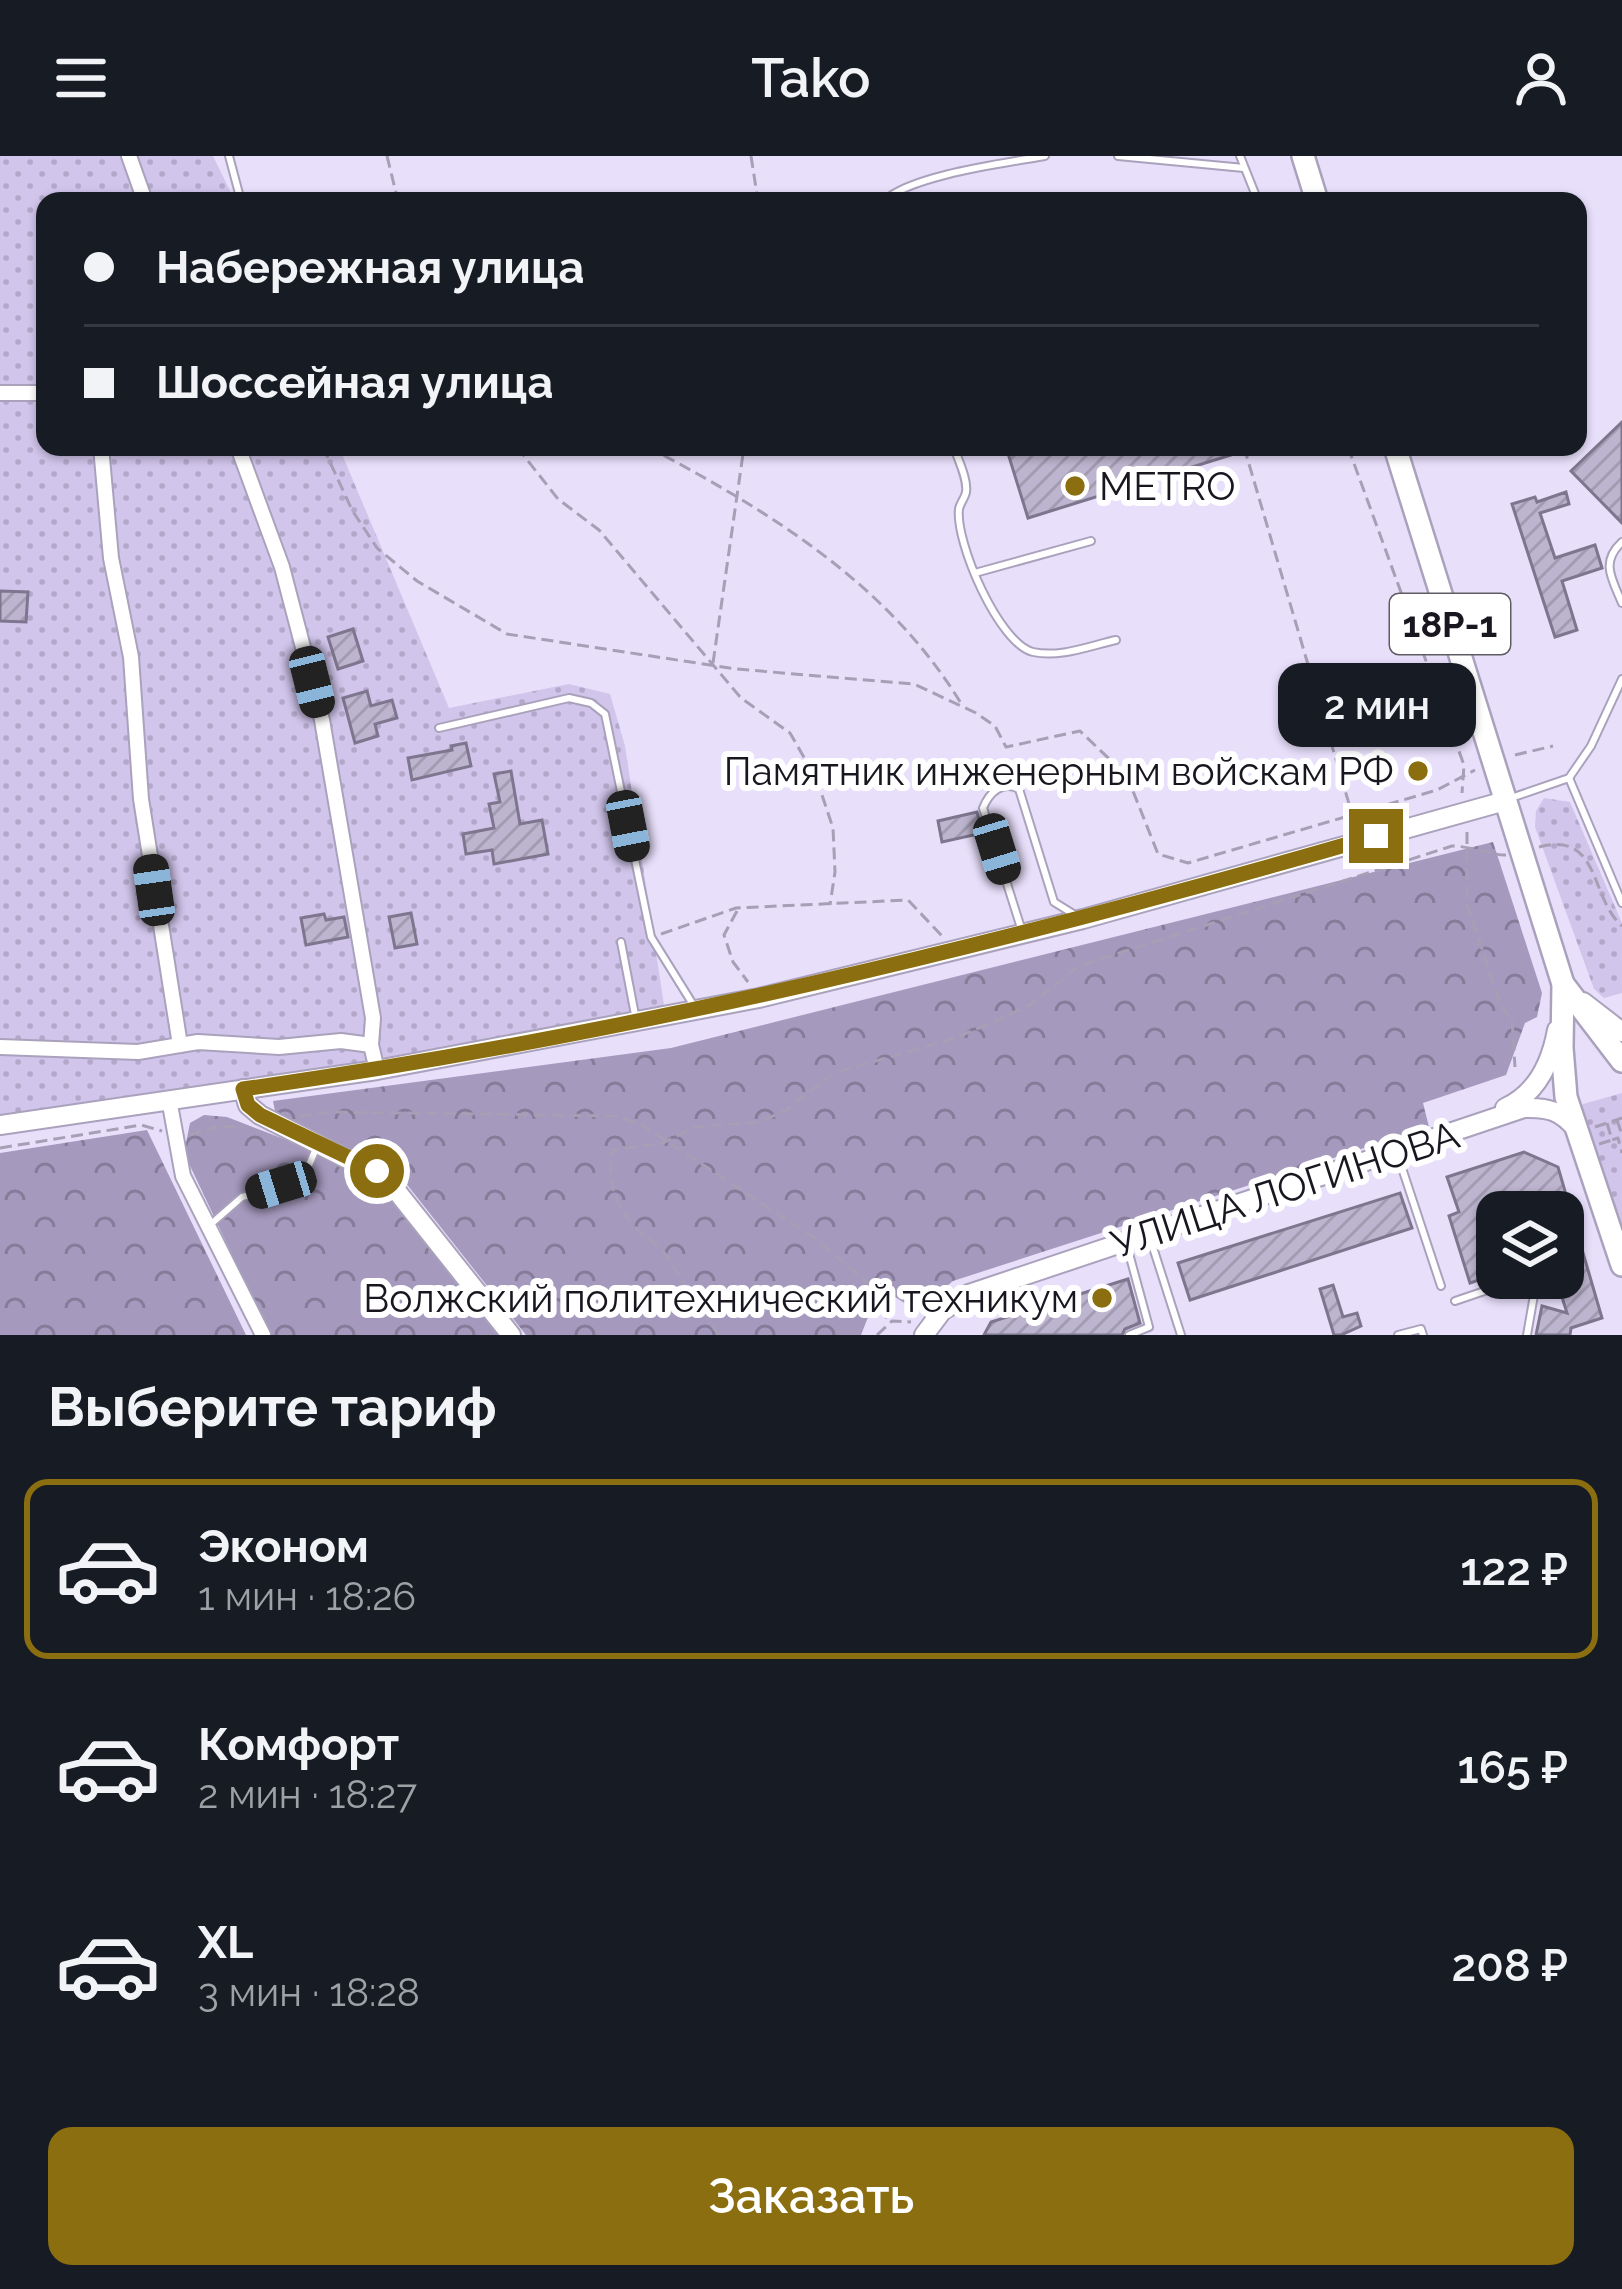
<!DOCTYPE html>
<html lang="ru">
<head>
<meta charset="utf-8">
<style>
  body { margin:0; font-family:Raleway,sans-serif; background:#242831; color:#f1f3f6; height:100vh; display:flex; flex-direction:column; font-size:45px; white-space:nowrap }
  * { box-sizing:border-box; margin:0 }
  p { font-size:39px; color:#9ea1a6 }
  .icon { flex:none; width:66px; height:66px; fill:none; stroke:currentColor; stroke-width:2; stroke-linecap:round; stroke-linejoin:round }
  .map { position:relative; height:1179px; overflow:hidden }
  .details { display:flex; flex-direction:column; background:#171b24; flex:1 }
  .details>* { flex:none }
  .hud { position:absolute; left:36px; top:36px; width:1551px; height:264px; border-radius:24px; box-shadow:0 3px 9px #0004; display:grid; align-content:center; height:264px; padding:0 48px; background:#171b24 }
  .tools { position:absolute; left:1476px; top:1035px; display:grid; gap:24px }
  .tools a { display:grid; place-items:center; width:108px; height:108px; border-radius:24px; background:#171b24; box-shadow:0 3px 9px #0004; font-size:60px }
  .end { position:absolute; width:54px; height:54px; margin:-27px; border:15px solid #8b6e0f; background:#fff; box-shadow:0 0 0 6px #fff }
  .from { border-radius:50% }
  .bubble { position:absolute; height:84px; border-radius:24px; background:#171b24; box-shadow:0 3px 9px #0004; font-size:39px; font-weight:600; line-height:84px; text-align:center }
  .car { position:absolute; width:36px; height:72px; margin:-36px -18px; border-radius:15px; box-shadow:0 0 9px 3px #0007; background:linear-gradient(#222 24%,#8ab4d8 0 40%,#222 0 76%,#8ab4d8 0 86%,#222 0) }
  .hud b { display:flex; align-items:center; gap:42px; height:114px; font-size:45px }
  .hud b+b { border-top:3px solid #363941 }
  .hud i { width:30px; height:30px; background:#f1f3f6 }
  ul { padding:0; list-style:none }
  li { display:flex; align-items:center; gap:36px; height:180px; margin:0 24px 18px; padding:0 24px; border:6px solid transparent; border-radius:24px }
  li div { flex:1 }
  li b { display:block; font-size:45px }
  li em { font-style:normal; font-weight:600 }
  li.on { border-color:#8b6e0f }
  li>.icon { width:108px; height:108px; stroke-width:1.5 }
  h2 { padding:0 48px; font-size:54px; line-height:144px }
  .button { display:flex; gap:24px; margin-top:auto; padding:24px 48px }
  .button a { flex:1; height:138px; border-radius:24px; background:#8b6e0f; color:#fff; font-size:48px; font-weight:600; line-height:138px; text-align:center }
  header { display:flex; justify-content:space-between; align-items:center; height:156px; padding:0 48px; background:#171b24; font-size:54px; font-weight:600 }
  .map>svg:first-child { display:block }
  .green { fill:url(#green-dots) }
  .forest { fill:url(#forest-crowns) }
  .building { fill:url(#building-hatch); stroke:#7d768e; stroke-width:3 }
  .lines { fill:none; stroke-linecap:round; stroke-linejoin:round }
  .lane-casing { stroke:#aaa2bc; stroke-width:10 }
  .street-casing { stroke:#aaa2bc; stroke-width:18 }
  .secondary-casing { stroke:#aaa2bc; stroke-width:22 }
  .primary-casing { stroke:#aaa2bc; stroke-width:26 }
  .path { stroke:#a69fb5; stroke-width:3; stroke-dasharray:12 6; stroke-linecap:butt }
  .lane { stroke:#fff; stroke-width:6 }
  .street { stroke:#fff; stroke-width:14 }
  .secondary { stroke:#fff; stroke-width:18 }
  .primary { stroke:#fff; stroke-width:21 }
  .route { stroke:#8b6e0f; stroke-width:15 }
  .poi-dot { fill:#8b6e0f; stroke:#fff; stroke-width:4.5 }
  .labels { text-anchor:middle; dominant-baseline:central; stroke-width:12; stroke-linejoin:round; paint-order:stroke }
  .shield { fill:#fff; stroke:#5e5c62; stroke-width:3 }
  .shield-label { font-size:36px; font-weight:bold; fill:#19161f }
  .poi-label { font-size:39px; fill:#19161f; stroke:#fff; text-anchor:end }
  .street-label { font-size:39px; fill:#19161f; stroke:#fff }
</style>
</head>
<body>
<header><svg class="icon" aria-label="menu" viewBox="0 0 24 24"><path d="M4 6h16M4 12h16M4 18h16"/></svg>Tako<svg class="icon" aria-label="person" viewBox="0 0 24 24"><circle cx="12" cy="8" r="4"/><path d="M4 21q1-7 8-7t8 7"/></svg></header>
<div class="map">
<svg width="1622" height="1179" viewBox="0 0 1622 1179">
  <defs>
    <pattern id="green-dots" width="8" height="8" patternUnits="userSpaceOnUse" patternTransform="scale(3)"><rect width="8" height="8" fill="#d1c5eb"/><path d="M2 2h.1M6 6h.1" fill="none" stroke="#b3a8c9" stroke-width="1.8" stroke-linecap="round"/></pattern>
    <pattern id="forest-crowns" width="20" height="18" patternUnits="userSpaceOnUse" patternTransform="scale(3)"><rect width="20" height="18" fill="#a599bd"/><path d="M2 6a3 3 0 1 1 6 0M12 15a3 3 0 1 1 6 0" fill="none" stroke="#867c99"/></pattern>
    <pattern id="building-hatch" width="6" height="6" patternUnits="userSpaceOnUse" patternTransform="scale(3)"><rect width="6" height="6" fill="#bdb5cf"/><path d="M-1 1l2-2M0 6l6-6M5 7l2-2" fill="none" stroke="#a29bb1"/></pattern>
  </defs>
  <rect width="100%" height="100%" fill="#e8dffb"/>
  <!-- green -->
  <g class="green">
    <path d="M0,0H213L235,45H45V291H339L449,552L569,528L610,538L625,590L665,856L362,910L0,966Z"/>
    <path d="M1544,642L1570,646L1622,767V837L1604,842L1594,833L1535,671L1536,655Z"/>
    <path d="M1622,937V1089L1580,955L1583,948Z"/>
  </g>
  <!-- forest -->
  <g class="forest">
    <path d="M1493,686L1542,837L1537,861L1525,867L1506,919L1423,947L1429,971L953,1125L917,1155L895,1141H883L872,1151L861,1179H526L401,1021L276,960L273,945L671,892Z"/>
    <path d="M204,959L227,961L341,1005L379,1027L501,1179H270L184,997L190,967Z"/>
    <path d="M147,974L246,1179H0V997Z"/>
  </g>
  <!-- building -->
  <g class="building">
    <path d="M1622,266V367L1571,315Z"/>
    <path d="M1006,291H1246L1247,294L1028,362Z"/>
    <path d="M1566,336L1569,348L1540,357L1555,402L1595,389L1602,412L1562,425L1577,474L1555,481L1512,348L1535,341L1537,346Z"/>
    <path d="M0,435L28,436L26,466L0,465Z"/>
    <path d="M353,473L363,505L338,513L328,481Z"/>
    <path d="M367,535L371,550L392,544L397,562L375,568L378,580L355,587L343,542Z"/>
    <path d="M466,587L471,610L412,624L408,602L452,594L451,590Z"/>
    <path d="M511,615L520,668L542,664L548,698L494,708L492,694L466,698L463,678L494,672L489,648L500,646L494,618Z"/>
    <path d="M977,656L983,677L942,686L938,665Z"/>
    <path d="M411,757L417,788L395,792L389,761Z"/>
    <path d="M324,758L326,764L344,761L348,781L306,789L301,762Z"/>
    <path d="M1524,996L1558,1011L1602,1162L1571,1172L1570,1179H1536L1542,1150L1567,1157L1556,1122H1563V1056H1530L1526,1044L1512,1039L1481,1049L1497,1098V1118L1470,1127L1449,1060L1459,1056L1447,1021Z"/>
    <path d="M1400,1037L1412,1072L1190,1144L1178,1107Z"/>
    <path d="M1128,1123L1140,1167L1125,1173L1122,1179H984L991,1166Z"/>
    <path d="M1333,1129L1343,1161L1357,1157L1361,1170L1341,1179H1334L1320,1133Z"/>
  </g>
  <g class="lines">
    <defs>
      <g id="lane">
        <path d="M229,0L241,45"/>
        <path d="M1118,0L1244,12"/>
        <path d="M1240,0L1258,45"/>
        <path d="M884,45C911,19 1006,7 1045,0"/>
        <path d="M954,291C958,304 968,323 966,336C965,342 960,347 959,353C955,386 999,488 1033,496C1060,502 1089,490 1116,484"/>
        <path d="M1622,386C1600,406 1612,423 1622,447"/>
        <path d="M975,417L1091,385"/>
        <path d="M439,572L569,542L591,547L605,558L651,781L694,850"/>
        <path d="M1569,622L1622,747"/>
        <path d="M1508,643L1569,622L1591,590L1622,523"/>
        <path d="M1021,772L983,652C989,637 1002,624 1019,633L1054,746L1075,759"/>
        <path d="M621,786L636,864"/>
        <path d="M1398,1000L1441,1130"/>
        <path d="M1492,1053L1505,1049L1516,1056"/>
        <path d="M211,1068L242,1041L302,1026L317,990"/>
        <path d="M1150,1082L1181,1179"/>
        <path d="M1127,1090L1149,1171L1129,1179"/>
        <path d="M1455,1145L1523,1122"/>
        <path d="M1398,1179L1421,1173L1423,1179"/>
        <path d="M1527,1179L1537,1122"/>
      </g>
      <g id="street">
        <path d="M129,0L145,45"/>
        <path d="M0,237H45"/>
        <path d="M101,291L111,402L131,501L141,643L180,889"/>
        <path d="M238,291L282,411L322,564L373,862L371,889L377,914"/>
        <path d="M0,891L138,896L198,886L279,891L341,885L371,889"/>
        <path d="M169,943L183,1020L263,1179"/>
      </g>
      <g id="secondary">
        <path d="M1583,846L1622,876"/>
        <path d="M243,933L248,949L260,959L387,1023L511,1179"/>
        <path d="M1505,952C1536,938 1551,907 1557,874"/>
        <path d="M0,969L377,914L759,842L1083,763L1505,645"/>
        <path d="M924,1179L942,1155L969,1138L1524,952C1549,951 1561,955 1577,974"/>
      </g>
      <g id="primary">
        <path d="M1303,0L1317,45"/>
        <path d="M1395,291L1563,828L1562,892L1566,941L1622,1109"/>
        <path d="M1563,828L1622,905"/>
      </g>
    </defs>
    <!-- lane casing -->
    <use href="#lane" class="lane-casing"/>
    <!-- street casing -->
    <use href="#street" class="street-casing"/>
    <!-- secondary casing -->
    <use href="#secondary" class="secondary-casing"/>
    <!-- primary casing -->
    <use href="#primary" class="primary-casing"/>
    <!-- path -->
    <g class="path">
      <path d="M387,0L398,45"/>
      <path d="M751,0L758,45"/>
      <path d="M323,291L352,354L377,392L417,425L507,478L736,513L914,528L976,557L995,570L1006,591L1080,575L1127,620L1158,698L1188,707L1437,634L1475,614"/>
      <path d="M517,291L558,343L599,374L741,542L790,577L817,624L833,672L835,716L830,749"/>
      <path d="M648,291C769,355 890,429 962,549"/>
      <path d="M1244,291L1352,658"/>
      <path d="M1348,291L1464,609L1462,637"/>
      <path d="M713,507L744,291"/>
      <path d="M1515,599L1553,590"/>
      <path d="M1467,676V748L1501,850L1512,864L1515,911"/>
      <path d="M1539,691C1601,675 1589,741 1622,770"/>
      <path d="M737,755L724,779L733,806L748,826"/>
      <path d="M661,778L736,752L908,744L943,781"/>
      <path d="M300,960L329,956L615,960L642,969L813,1081L869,1128L889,1166"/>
      <path d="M1617,964L1622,979"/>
      <path d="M1607,967L1612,984L1618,982L1622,997"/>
      <path d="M1595,971L1622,962"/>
      <path d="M189,979L219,970L244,971"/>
      <path d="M1599,988L1612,984"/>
      <path d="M0,992L141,969L162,975"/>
      <path d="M719,1179C699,1153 683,1126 666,1099C658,1088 646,1082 637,1073C614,1049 608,1027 612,994L663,987L695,971L760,966L786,954L834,917L955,882L996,865L1031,848L1079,810L1452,690C1470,690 1495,700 1506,699"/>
      <path d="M877,1179L892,1165L911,1166"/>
    </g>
    <!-- lane -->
    <use href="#lane" class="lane"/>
    <!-- street -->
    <use href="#street" class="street"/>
    <!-- secondary -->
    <use href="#secondary" class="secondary"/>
    <!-- primary -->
    <use href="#primary" class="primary"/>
  </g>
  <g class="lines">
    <!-- route -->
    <path class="route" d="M377,1015L260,959L248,949L243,933C629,879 1001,789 1376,680"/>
  </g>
  <!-- markers -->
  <g class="poi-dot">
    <circle cx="1075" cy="330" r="12"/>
    <circle cx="1418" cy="615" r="12"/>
    <circle cx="1102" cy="1142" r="12"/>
  </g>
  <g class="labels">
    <!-- shield labels -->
    <rect class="shield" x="1390" y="438" width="120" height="60" rx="9"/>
    <g class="shield-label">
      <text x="1450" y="468">18Р-1</text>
    </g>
    <!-- poi labels -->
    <g class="poi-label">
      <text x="1099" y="330" text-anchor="start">METRO</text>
      <text x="1394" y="615">Памятник инженерным войскам РФ</text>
      <text x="1078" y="1142">Волжский политехнический техникум</text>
    </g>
    <!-- street labels -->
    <g class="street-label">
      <text transform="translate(1285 1033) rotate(-18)">УЛИЦА ЛОГИНОВА</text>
    </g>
  </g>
</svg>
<div class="tools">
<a><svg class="icon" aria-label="layers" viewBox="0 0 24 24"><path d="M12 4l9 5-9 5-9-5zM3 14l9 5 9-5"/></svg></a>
</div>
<i class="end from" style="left:377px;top:1015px"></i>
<i class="end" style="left:1376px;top:680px"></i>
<div class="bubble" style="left:1278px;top:507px;width:198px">2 мин</div>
<i class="car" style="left:312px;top:526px;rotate:166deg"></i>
<i class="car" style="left:628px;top:670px;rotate:169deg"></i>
<i class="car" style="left:997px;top:693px;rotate:163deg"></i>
<i class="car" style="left:154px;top:734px;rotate:352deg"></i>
<i class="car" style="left:281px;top:1029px;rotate:253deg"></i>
<div class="hud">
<b><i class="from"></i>Набережная улица</b>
<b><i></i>Шоссейная улица</b>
</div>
</div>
<section class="details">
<h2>Выберите тариф</h2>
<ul>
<li class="on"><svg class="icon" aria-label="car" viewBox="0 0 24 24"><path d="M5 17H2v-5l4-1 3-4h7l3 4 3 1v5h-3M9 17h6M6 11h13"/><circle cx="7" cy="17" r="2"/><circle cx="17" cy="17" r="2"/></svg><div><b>Эконом</b><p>1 мин · 18:26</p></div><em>122 ₽</em></li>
<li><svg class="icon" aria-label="car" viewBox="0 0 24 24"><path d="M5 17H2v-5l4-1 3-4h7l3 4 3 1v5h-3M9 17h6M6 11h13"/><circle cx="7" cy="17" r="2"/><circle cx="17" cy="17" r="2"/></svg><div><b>Комфорт</b><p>2 мин · 18:27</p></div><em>165 ₽</em></li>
<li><svg class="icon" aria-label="car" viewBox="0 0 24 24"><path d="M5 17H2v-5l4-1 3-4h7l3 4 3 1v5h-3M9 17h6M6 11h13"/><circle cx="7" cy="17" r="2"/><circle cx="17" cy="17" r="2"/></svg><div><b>XL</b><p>3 мин · 18:28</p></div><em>208 ₽</em></li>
</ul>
<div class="button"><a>Заказать</a></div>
</section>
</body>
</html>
